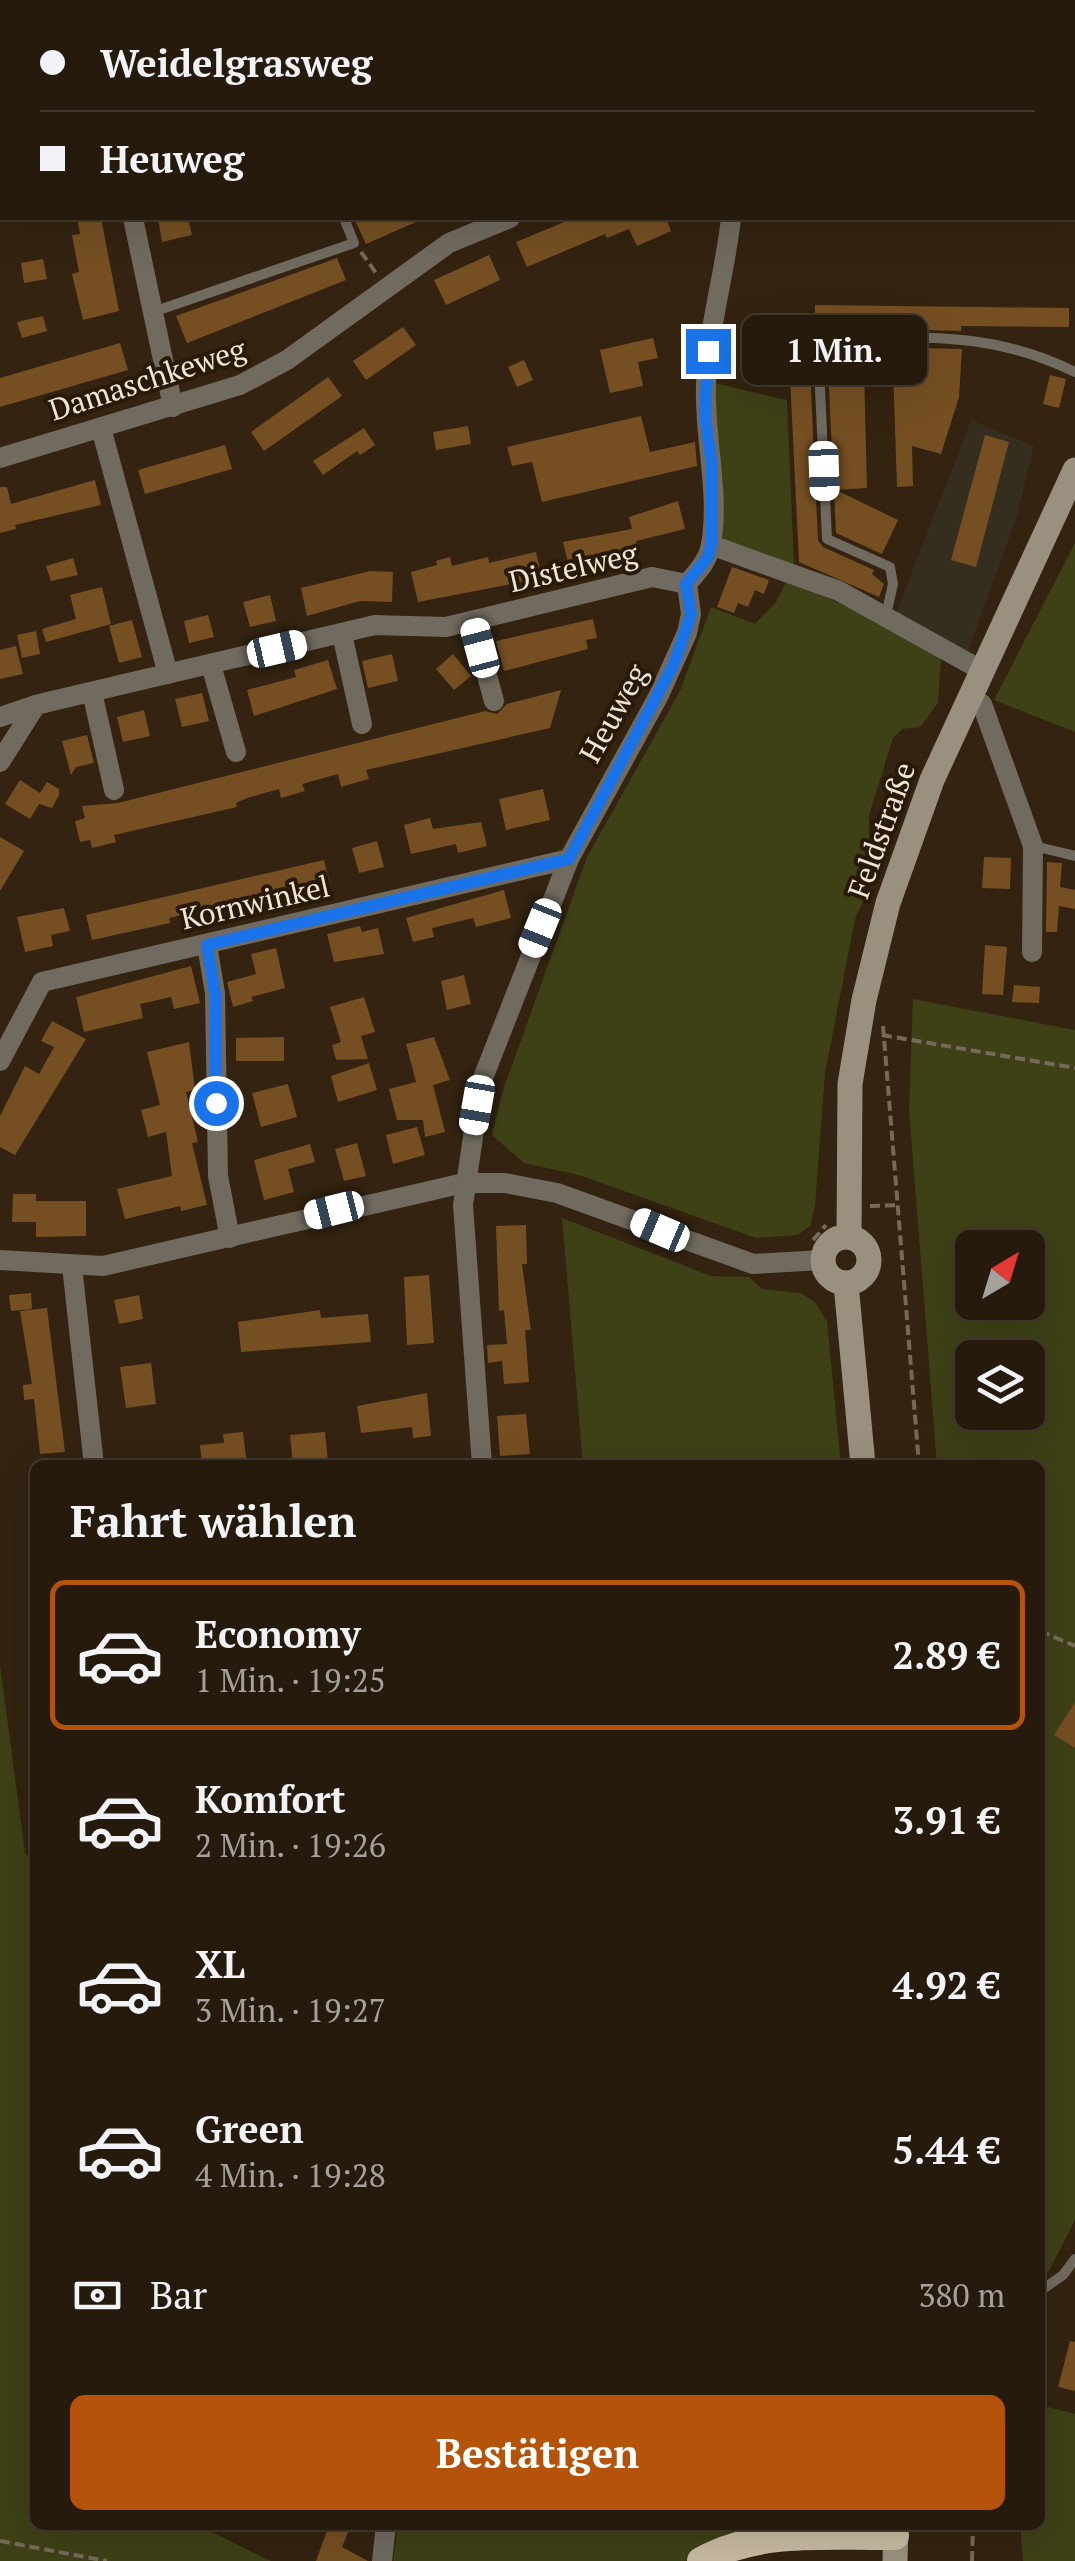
<!DOCTYPE html>
<html lang="de">
<head>
<meta charset="utf-8">
<style>
  body { margin:0; font-family:"PT Serif",serif; background:#2e2315; color:#f1f3f6; height:100vh; display:flex; flex-direction:column; font-size:38px; white-space:nowrap }
  * { box-sizing:border-box; margin:0 }
  p { font-size:32px; color:#a4a19d }
  .icon { flex:none; width:55px; height:55px; fill:none; stroke:currentColor; stroke-width:2; stroke-linecap:round; stroke-linejoin:round }
  .map { position:relative; flex:1; overflow:hidden }
  .details { position:absolute; left:30px; top:1460px; width:1015px; height:1070px; display:flex; flex-direction:column; background:#261a0c; border-radius:15px; box-shadow:0 10px 40px #0002,0 0 0 2px #42382d }
  .details>* { flex:none }
  .hud { position:absolute; left:0px; top:0px; width:1075px; height:220px; box-shadow:0 10px 40px #0002,0 0 0 2px #42382d; display:grid; align-content:center; height:220px; padding:0 40px; background:#261a0c }
  .needle { width:65px; rotate:38deg }
  .fabs { position:absolute; left:955px; top:1230px; display:grid; gap:20px }
  .fabs a { display:grid; place-items:center; width:90px; height:90px; border-radius:15px; background:#261a0c; box-shadow:0 10px 40px #0002,0 0 0 2px #42382d; font-size:50px }
  .end { position:absolute; width:45px; height:45px; margin:-22px; border:12px solid #1a73e8; background:#fff; box-shadow:0 0 0 5px #fff }
  .from { border-radius:50% }
  .bubble { position:absolute; height:70px; border-radius:15px; background:#261a0c; box-shadow:0 10px 40px #0002,0 0 0 2px #42382d; font-size:32px; font-weight:800; line-height:70px; text-align:center }
  .car { position:absolute; width:30px; height:60px; margin:-30px -15px; border-radius:12px; box-shadow:0 0 8px 2px #0007; background:linear-gradient(#fff 24%,#345 0 40%,#fff 0 76%,#345 0 86%,#fff 0) }
  .hud b { display:flex; align-items:center; gap:35px; height:95px; font-size:38px }
  .hud b+b { border-top:2px solid #42382d }
  .hud i { width:25px; height:25px; background:#f1f3f6 }
  ul { padding:0; list-style:none }
  li { display:flex; align-items:center; gap:30px; height:150px; margin:0 20px 15px; padding:0 20px; border:5px solid transparent; border-radius:15px }
  li div { flex:1 }
  li b { display:block; font-size:38px }
  li em { font-style:normal; font-weight:800 }
  li.current { border-color:#b45309 }
  li>.icon { width:90px; height:90px; stroke-width:1.5 }
  h2 { padding:0 40px; font-size:45px; line-height:120px }
  .pay { display:flex; align-items:center; gap:25px; height:110px; padding:0 40px; font-size:38px }
  .pay p { margin-inline-start:auto }
  .cta { display:flex; gap:20px; margin-top:auto; padding:20px 40px }
  .cta a { flex:1; height:115px; border-radius:15px; background:#b45309; color:#fff; font-size:40px; font-weight:800; line-height:115px; text-align:center }
  .map>svg:first-child { display:block }
  .commercial { fill:#352d1d }
  .green { fill:#3e4016; fill-rule:evenodd }
  .building { fill:#754f22 }
  .lines { fill:none; stroke-linecap:round; stroke-linejoin:round }
  .path { stroke:#776959; stroke-width:4; stroke-dasharray:10 5; stroke-linecap:butt }
  .service { stroke:#706a5f; stroke-width:10 }
  .minor { stroke:#706a5f; stroke-width:20 }
  .secondary { stroke:#99907f; stroke-width:25 }
  .trunk { stroke:#c8baa2; stroke-width:28 }
  .route { stroke:#1a73e8; stroke-width:12 }
  .labels { text-anchor:middle; dominant-baseline:central; stroke-width:8; stroke-linejoin:round; paint-order:stroke }
  .street-label { font-size:30px; fill:#efe5d9; stroke:#291a07 }
</style>
</head>
<body>
<div class="map">
<svg width="1075" height="2561" viewBox="0 0 1075 2561">
  <rect width="100%" height="100%" fill="#332310"/>
  <!-- commercial -->
  <path class="commercial" d="M971,420L1034,446L1017,516L967,655L896,613Z"/>
  <!-- green -->
  <g class="green">
    <path d="M714,383L787,400L794,568L728,543L720,535Z"/>
    <path d="M1075,543V732L994,700Z"/>
    <path d="M787,580L890,626L941,658L938,703L920,727L902,729L893,738L869,815V867L865,897L855,919L825,1073L815,1206L810,1226L798,1235L756,1238L579,1175L524,1163L492,1135L503,1090L587,857L680,691L711,607L755,624L776,602Z"/>
    <path d="M913,999L1075,1030V2220L1049,2271L1040,2272V1465H937L909,1110ZM972,1248H1028V1302H972ZM972,1358H1028V1412H972Z"/>
    <path d="M562,1218L711,1276L749,1277L762,1289L800,1293L815,1302L827,1322L841,1465H583Z"/>
    <path d="M0,1665L25,1853L35,1863V2525H197L271,2561H0Z"/>
    <path d="M1040,2405L1075,2414V2561H1023L1020,2525H1040Z"/>
    <path d="M398,2525H761L736,2531L685,2561H393Z"/>
  </g>
  <!-- building -->
  <g class="building">
    <path d="M77,218H101L119,311L83,320L72,274L79,272L72,235L80,234Z"/>
    <path d="M158,218H188L192,235L162,242Z"/>
    <path d="M354,218H425L366,244Z"/>
    <path d="M574,218H666L671,231L637,246L629,229L607,238L605,234L527,267L516,242Z"/>
    <path d="M489,255L500,280L446,305L434,280Z"/>
    <path d="M337,258L346,280L187,343L176,316Z"/>
    <path d="M43,259L47,279L24,283L21,263Z"/>
    <path d="M815,305L1069,308V327L961,326V331L841,328L821,338L810,368L818,540L823,547L874,570L872,574L884,584L879,597L799,562L789,356L798,336L815,343Z"/>
    <path d="M43,316L47,331L22,338L17,322Z"/>
    <path d="M403,327L416,345L366,380L353,361Z"/>
    <path d="M653,338L658,358L638,362L643,386L610,393L600,350Z"/>
    <path d="M120,343L128,370L0,407V378Z"/>
    <path d="M843,346L962,349L959,397L941,454L912,446L913,486L897,487L893,369L864,370L867,488L836,490L898,520L882,554L836,533L828,369L835,349Z"/>
    <path d="M524,360L533,380L517,387L508,367Z"/>
    <path d="M1050,375L1066,379L1059,408L1043,404Z"/>
    <path d="M328,377L342,396L264,451L251,432Z"/>
    <path d="M641,416L650,452L695,442L697,466L542,502L532,462L512,466L507,447Z"/>
    <path d="M468,426L471,444L436,450L433,432Z"/>
    <path d="M364,428L375,445L360,455L357,451L323,475L313,461Z"/>
    <path d="M985,435L1009,442L976,567L951,560Z"/>
    <path d="M225,445L232,469L145,494L138,470Z"/>
    <path d="M95,480L101,505L15,525L16,529L0,533V487H7L11,504Z"/>
    <path d="M678,501L685,529L636,541L639,552L570,571L563,542L632,529L629,517Z"/>
    <path d="M536,552L542,578L418,602L411,572L437,565L436,561L450,557L452,566L488,557L489,563Z"/>
    <path d="M73,558L78,575L51,581L46,566Z"/>
    <path d="M732,567L769,580L764,594L755,590L748,607L738,603L734,613L717,607Z"/>
    <path d="M370,571L393,572L392,602L360,601L307,616L301,588Z"/>
    <path d="M102,587L111,624L46,642L42,629L76,619L70,595Z"/>
    <path d="M270,595L276,621L250,627L243,602Z"/>
    <path d="M208,615L214,637L189,643L184,621Z"/>
    <path d="M593,619L597,638L586,640L588,649L504,671L496,641Z"/>
    <path d="M132,620L142,657L119,663L109,626Z"/>
    <path d="M36,631L40,654L22,658L17,635Z"/>
    <path d="M16,646L23,674L0,679V650Z"/>
    <path d="M392,654L398,681L368,688L362,661Z"/>
    <path d="M453,654L471,676L454,690L436,669Z"/>
    <path d="M328,660L337,689L254,716L247,690L296,677L294,670Z"/>
    <path d="M561,690L550,728L366,770L369,779L341,787L338,774L302,784L305,791L281,798L279,789L247,798L236,803L237,807L114,835L116,842L92,848L90,840L80,842L75,821L85,818L82,806L118,803L485,711L497,714L507,704Z"/>
    <path d="M202,693L209,721L182,727L175,699Z"/>
    <path d="M144,710L150,736L123,742L117,717Z"/>
    <path d="M87,735L94,763L76,767L71,775L62,741Z"/>
    <path d="M20,780L40,793L47,782L59,789V795L52,808L39,804L30,819L5,804Z"/>
    <path d="M543,789L550,820L506,830L499,799Z"/>
    <path d="M430,818L433,829L481,822L487,846L458,853L456,844L411,854L404,825Z"/>
    <path d="M0,837L24,851L0,891Z"/>
    <path d="M377,841L384,867L359,873L352,848Z"/>
    <path d="M984,857L1011,858L1010,889L982,888Z"/>
    <path d="M324,860L330,884L198,917L196,912L169,918L170,923L92,940L86,915Z"/>
    <path d="M1047,862L1062,863L1060,887L1075,890V909L1059,906L1057,932H1046Z"/>
    <path d="M504,890L511,918L476,927L473,918L432,928L434,937L413,942L406,918Z"/>
    <path d="M64,908L70,931L51,935L53,946L25,952L17,917Z"/>
    <path d="M360,926L362,932L378,928L384,954L334,962L327,934Z"/>
    <path d="M985,945L1007,947L1003,995L982,994Z"/>
    <path d="M276,948L285,988L251,997L253,1001L233,1007L227,982L256,974L251,954Z"/>
    <path d="M191,966L200,1003L174,1009L171,997L140,1004L143,1018L84,1032L76,997Z"/>
    <path d="M464,975L471,1004L447,1010L441,981Z"/>
    <path d="M1014,985L1040,987L1039,1003L1012,1002Z"/>
    <path d="M364,997L375,1032L361,1036L368,1059L336,1060L332,1045L341,1042L330,1007Z"/>
    <path d="M52,1021L86,1039L15,1155L0,1147V1116L25,1066L39,1074L54,1047L41,1041Z"/>
    <path d="M284,1037V1061H236V1038Z"/>
    <path d="M434,1037L450,1080L433,1085L445,1132L425,1137L423,1120H397L389,1089L416,1082L406,1044Z"/>
    <path d="M189,1042L195,1090L186,1092L198,1142L192,1143L207,1205L181,1211L180,1206L125,1219L117,1189L172,1176L166,1132L148,1137L141,1110L160,1105L147,1052Z"/>
    <path d="M369,1063L377,1090L338,1102L331,1076Z"/>
    <path d="M288,1084L297,1117L261,1127L252,1093Z"/>
    <path d="M417,1127L425,1155L393,1164L386,1135Z"/>
    <path d="M357,1143L366,1176L344,1181L335,1149Z"/>
    <path d="M310,1144L315,1162L288,1169L294,1192L264,1200L254,1160Z"/>
    <path d="M13,1194H36V1201H86V1236L36,1237V1222H12Z"/>
    <path d="M526,1225L527,1264H522L531,1330H525L529,1382L504,1384L502,1361L488,1363L487,1345L507,1344L504,1310L499,1311L496,1226Z"/>
    <path d="M429,1275L434,1343L407,1345L404,1277Z"/>
    <path d="M31,1293L32,1309L11,1311L9,1295Z"/>
    <path d="M139,1295L143,1319L119,1324L114,1300Z"/>
    <path d="M47,1308L65,1452L40,1454L34,1399L24,1400L23,1385L32,1384L20,1311Z"/>
    <path d="M320,1310L321,1318L368,1314L371,1342L241,1352L238,1322Z"/>
    <path d="M151,1363L156,1404L126,1408L120,1367Z"/>
    <path d="M427,1393L431,1436L413,1438L412,1427L361,1433L357,1406Z"/>
    <path d="M526,1414L530,1454L500,1456L497,1416Z"/>
    <path d="M243,1432L247,1465H202L200,1445L224,1443L223,1434Z"/>
    <path d="M325,1432L328,1461L293,1465L290,1435Z"/>
    <path d="M1075,1702V1748L1054,1735Z"/>
    <path d="M1070,2341L1075,2342V2391L1058,2387Z"/>
    <path d="M329,2525H351L342,2547L368,2561H316Z"/>
  </g>
  <g class="lines">
    <!-- path -->
    <g class="path">
      <path d="M717,0V2"/>
      <path d="M629,2L636,0"/>
      <path d="M361,252L376,273"/>
      <path d="M883,1026L919,1465"/>
      <path d="M882,1035L1075,1068"/>
      <path d="M870,1206L900,1205"/>
      <path d="M813,1240L826,1225"/>
      <path d="M1040,1631L1075,1646"/>
      <path d="M0,2541L107,2561"/>
      <path d="M972,2561L973,2525"/>
    </g>
    <!-- service -->
    <g class="service">
      <path d="M153,312L354,243L344,218"/>
      <path d="M886,615L893,584L890,567L827,539L819,368L828,343L841,337C929,338 994,332 1075,372"/>
      <path d="M1034,846L1075,856"/>
      <path d="M1040,2291L1063,2275L1075,2259"/>
    </g>
    <!-- minor -->
    <g class="minor">
      <path d="M102,0V2"/>
      <path d="M911,2V0"/>
      <path d="M1072,144L1075,145"/>
      <path d="M133,218L173,407"/>
      <path d="M101,428L168,674"/>
      <path d="M0,458L240,385L287,360L449,243L510,218"/>
      <path d="M711,545L839,591L981,670"/>
      <path d="M472,621L494,701"/>
      <path d="M342,634L362,724"/>
      <path d="M211,665L236,752"/>
      <path d="M92,692L114,790"/>
      <path d="M969,698L982,704L1033,846L1032,952"/>
      <path d="M0,717L36,705"/>
      <path d="M0,762L36,705L52,701L375,625L446,627L652,577L687,584"/>
      <path d="M207,945L215,993L218,1176L230,1238"/>
      <path d="M0,1061L42,982L569,859"/>
      <path d="M0,1260L103,1266L464,1183H505L557,1193L753,1264L822,1260"/>
      <path d="M72,1266L94,1465"/>
      <path d="M482,1465L463,1205L481,1083L569,859L658,697L687,633L691,614L687,584C697,572 708,561 711,545C720,492 704,438 706,385C708,328 725,274 731,218"/>
      <path d="M382,2561L386,2525"/>
    </g>
    <!-- secondary -->
    <g class="secondary">
      <circle cx="846" cy="1260" r="23"/>
      <path d="M849,1237L850,1084L864,1000L888,903L932,780L1075,470"/>
      <path d="M846,1284L863,1465"/>
      <path d="M895,2561L896,2525"/>
    </g>
    <!-- trunk -->
    <path class="trunk" d="M701,2561C760,2528 830,2537 895,2536"/>
  </g>
  <g class="lines">
    <!-- route -->
    <path class="route" d="M216,1103L215,993L207,945L569,859L674,664L691,614L686,584L708,557L711,545L712,466L705,416L708,351"/>
  </g>
  <g class="labels">
    <!-- street labels -->
    <g class="street-label">
      <text transform="translate(147 379) rotate(-18)">Damaschkeweg</text>
      <text transform="translate(573 567) rotate(-13)">Distelweg</text>
      <text transform="translate(613 713) rotate(-61)">Heuweg</text>
      <text transform="translate(881 830) rotate(-70)">Feldstraße</text>
      <text transform="translate(255 902) rotate(-13)">Kornwinkel</text>
    </g>
  </g>
</svg>
<div class="fabs">
<a><svg class="needle" viewBox="-14 -14 28 28"><path d="M0-13l5 13h-10z" fill="#e53935"/><path d="M0 13l5-13h-10z" fill="#a4a19d"/></svg></a>
<a><svg class="icon" aria-label="layers" viewBox="0 0 24 24"><path d="M12 4l9 5-9 5-9-5zM3 14l9 5 9-5"/></svg></a>
</div>
<i class="end from" style="left:216px;top:1103px"></i>
<i class="end" style="left:708px;top:351px"></i>
<div class="bubble" style="left:742px;top:315px;width:185px">1 Min.</div>
<i class="car" style="left:824px;top:471px;rotate:178deg"></i>
<i class="car" style="left:480px;top:648px;rotate:345deg"></i>
<i class="car" style="left:277px;top:649px;rotate:77deg"></i>
<i class="car" style="left:540px;top:928px;rotate:202deg"></i>
<i class="car" style="left:477px;top:1105px;rotate:190deg"></i>
<i class="car" style="left:334px;top:1210px;rotate:256deg"></i>
<i class="car" style="left:660px;top:1230px;rotate:293deg"></i>
<div class="hud">
<b><i class="from"></i>Weidelgrasweg</b>
<b><i></i>Heuweg</b>
</div>
<section class="details">
<h2>Fahrt wählen</h2>
<ul>
<li class="current"><svg class="icon" aria-label="car" viewBox="0 0 24 24"><path d="M5 17H2v-5l4-1 3-4h7l3 4 3 1v5h-3M9 17h6M6 11h13"/><circle cx="7" cy="17" r="2"/><circle cx="17" cy="17" r="2"/></svg><div><b>Economy</b><p>1 Min. · 19:25</p></div><em>2.89 €</em></li>
<li><svg class="icon" aria-label="car" viewBox="0 0 24 24"><path d="M5 17H2v-5l4-1 3-4h7l3 4 3 1v5h-3M9 17h6M6 11h13"/><circle cx="7" cy="17" r="2"/><circle cx="17" cy="17" r="2"/></svg><div><b>Komfort</b><p>2 Min. · 19:26</p></div><em>3.91 €</em></li>
<li><svg class="icon" aria-label="car" viewBox="0 0 24 24"><path d="M5 17H2v-5l4-1 3-4h7l3 4 3 1v5h-3M9 17h6M6 11h13"/><circle cx="7" cy="17" r="2"/><circle cx="17" cy="17" r="2"/></svg><div><b>XL</b><p>3 Min. · 19:27</p></div><em>4.92 €</em></li>
<li><svg class="icon" aria-label="car" viewBox="0 0 24 24"><path d="M5 17H2v-5l4-1 3-4h7l3 4 3 1v5h-3M9 17h6M6 11h13"/><circle cx="7" cy="17" r="2"/><circle cx="17" cy="17" r="2"/></svg><div><b>Green</b><p>4 Min. · 19:28</p></div><em>5.44 €</em></li>
</ul>
<div class="pay"><svg class="icon" aria-label="cash" viewBox="0 0 24 24"><path d="M3 7h18v10H3z"/><circle cx="12" cy="12" r="2"/></svg>Bar<p>380 m</p></div>
<div class="cta"><a>Bestätigen</a></div>
</section>
</div>
</body>
</html>
